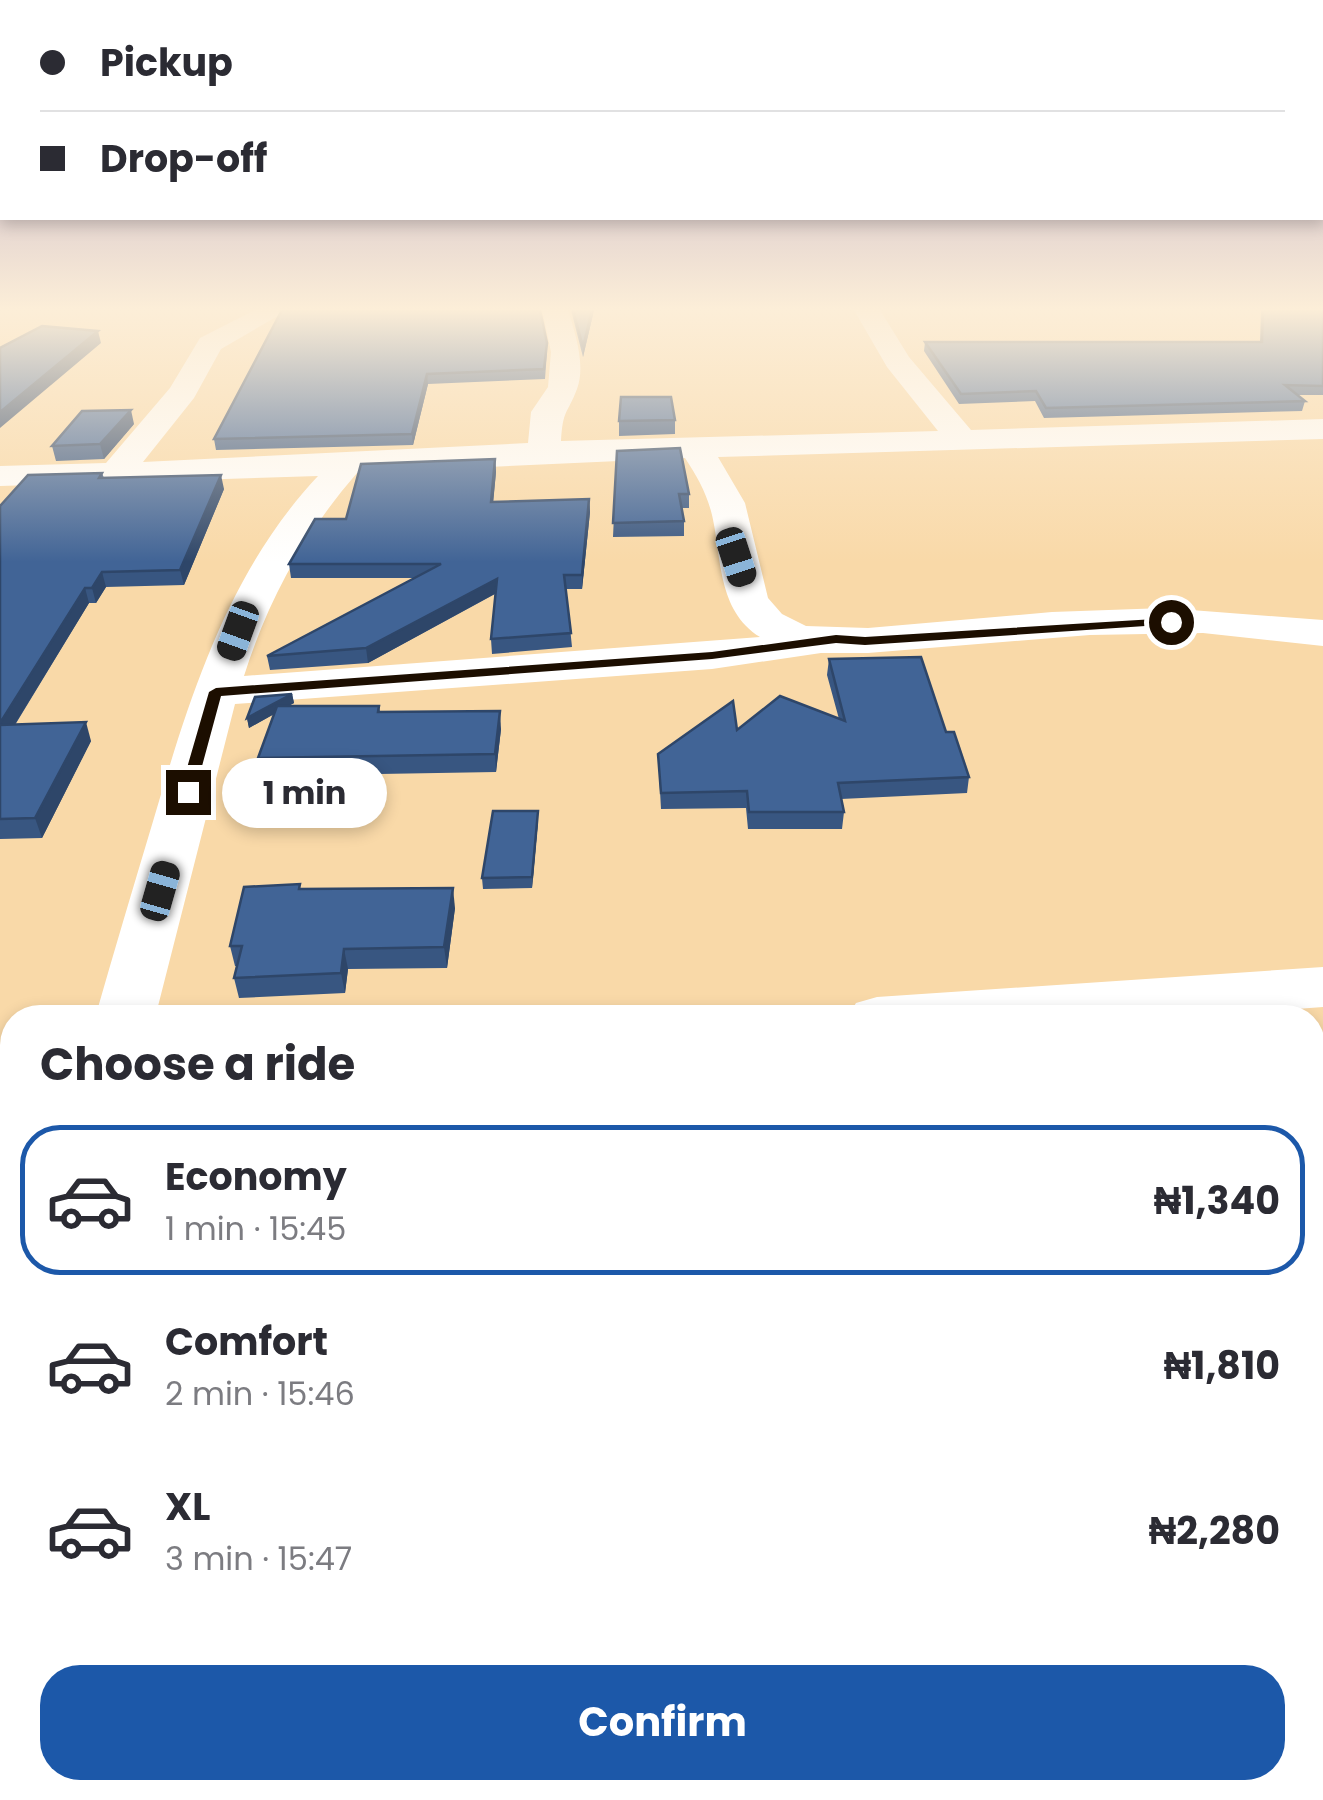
<!DOCTYPE html>
<html lang="en">
<head>
<meta charset="utf-8">
<style>
  body { margin:0; font-family:Poppins,sans-serif; background:#f7f7f7; color:#2b2b33; height:100vh; display:flex; flex-direction:column; font-size:38px; white-space:nowrap }
  * { box-sizing:border-box; margin:0 }
  p { font-size:32px; color:#7c7c81 }
  .icon { flex:none; width:55px; height:55px; fill:none; stroke:currentColor; stroke-width:2; stroke-linecap:round; stroke-linejoin:round }
  .map { position:relative; flex:1; overflow:hidden }
  .drawer { position:absolute; left:0px; top:1005px; width:1325px; height:795px; display:flex; flex-direction:column; background:#fff; border-radius:40px 40px 0 0; box-shadow:0 5px 15px #0003 }
  .drawer>* { flex:none }
  .banner { position:absolute; left:0px; top:0px; width:1325px; height:220px; box-shadow:0 5px 15px #0003; display:grid; align-content:center; height:220px; padding:0 40px; background:#fff }
  .end { position:absolute; width:45px; height:45px; margin:-22px; border:12px solid #1c0e00; background:#fff; box-shadow:0 0 0 5px #fff }
  .from { border-radius:50% }
  .bubble { position:absolute; height:70px; border-radius:35px; background:#fff; box-shadow:0 5px 15px #0003; font-size:32px; font-weight:700; line-height:70px; text-align:center }
  .car { position:absolute; width:30px; height:60px; margin:-30px -15px; border-radius:12px; box-shadow:0 0 8px 2px #0007; background:linear-gradient(#222 24%,#8ab4d8 0 40%,#222 0 76%,#8ab4d8 0 86%,#222 0) }
  .banner b { display:flex; align-items:center; gap:35px; height:95px; font-size:38px }
  .banner b+b { border-top:2px solid #e1e1e2 }
  .banner i { width:25px; height:25px; background:#2b2b33 }
  ul { padding:0; list-style:none }
  li { display:flex; align-items:center; gap:30px; height:150px; margin:0 20px 15px; padding:0 20px; border:5px solid transparent; border-radius:40px }
  li div { flex:1 }
  li b { display:block; font-size:38px }
  li em { font-style:normal; font-weight:700 }
  li.current { border-color:#1c58a9 }
  li>.icon { width:90px; height:90px; stroke-width:1.5 }
  h2 { padding:0 40px; font-size:45px; line-height:120px }
  .primary-button { display:flex; gap:20px; margin-top:auto; padding:20px 40px }
  .primary-button a { flex:1; height:115px; border-radius:40px; background:#1c58a9; color:#fff; font-size:40px; font-weight:700; line-height:115px; text-align:center }
  .map>svg:first-child { display:block }
  .lines { fill:none; stroke-linecap:round; stroke-linejoin:round }
  .minor { fill:#fff; fill-rule:evenodd }
  .wall { fill:#385681 }
  .shaded-wall { fill:#2e4669 }
  .building { fill:#416496; stroke:#2e4669; stroke-width:2.5 }
  .route { fill:#1c0e00 }
</style>
</head>
<body>
<div class="map">
<svg width="1323" height="1800" viewBox="0 0 1323 1800">
  <rect width="100%" height="100%" fill="#f9d9a8"/>
  <g class="lines">
    <!-- minor -->
    <g class="minor">
      <path d="M255,310H288L221,349L194,398L143,462L528,443L531,412L548,387L551,352L542,310H568C575,333 586,365 577,389C567,415 563,409 561,441L938,431L887,367L854,310H880L909,357L971,430L1323,419V439L718,457L745,503L768,598L782,614L806,626L868,628L1052,612L1165,608L1323,620V646L1203,633L1090,635L868,653H821L712,669L235,704L155,1018H95C114,951 134,885 154,818C190,696 228,572 318,476L0,486V466L106,463L170,388L200,338ZM685,458C697,476 707,494 712,515C722,558 717,610 760,637L244,676C268,600 304,534 357,473Z"/>
      <path d="M1323,967V1007L1177,1018H847L856,1003L877,997Z"/>
      <path d="M12,1397V1514L0,1519V1401Z"/>
    </g>
  </g>
  <!-- wall -->
  <g class="wall">
    <path d="M282,310L547,352L545,379L428,384L413,445L216,450L214,439Z"/>
    <path d="M571,310H594L583,357Z"/>
    <path d="M1261,310H1323V395H1297L1305,401L1302,411L1044,418L1035,401L959,404L924,351L925,342H1260Z"/>
    <path d="M675,420V434L619,436V421Z"/>
    <path d="M134,424L104,459L56,461L52,446Z"/>
    <path d="M617,451L689,494V508H682L684,521V536L613,537Z"/>
    <path d="M495,459L496,472L493,502L589,499L590,512L582,589H566L572,647L492,654L491,639L495,594L368,663L270,670L267,656L416,578H291L289,564L346,519Z"/>
    <path d="M102,473L104,478L224,489L184,585L106,587L96,603H89L15,725L91,741L42,838L0,839V506Z"/>
    <path d="M829,659L946,732L969,777L967,793L841,799L844,812L842,829H748L746,808L661,809L658,754L737,730L839,719L827,675Z"/>
    <path d="M292,694L294,703L288,706H379L380,712L501,729L496,772L262,776L258,758L274,714L249,728L247,718Z"/>
    <path d="M538,821L532,888L483,889L482,878Z"/>
    <path d="M300,889L455,908L447,968L348,969L345,993L239,998L234,978L237,966H235L230,946Z"/>
    <path d="M12,1085V1148L0,1149V1090Z"/>
  </g>
  <!-- shaded-wall -->
  <g class="shaded-wall">
    <path d="M592,310H594L583,357V347Z"/>
    <path d="M98,331L101,343L0,428V412Z"/>
    <path d="M427,374L428,384L413,445L412,434Z"/>
    <path d="M131,410L134,424L104,459L100,444Z"/>
    <path d="M495,459L496,472L492,515L491,502Z"/>
    <path d="M221,475L224,489L184,585L180,570Z"/>
    <path d="M589,499L590,512L582,589V575Z"/>
    <path d="M102,572L106,587L96,603L92,588Z"/>
    <path d="M497,579L498,592L368,663L366,648Z"/>
    <path d="M85,588L89,603L4,742L0,732V723Z"/>
    <path d="M292,694L294,703L249,728L247,718Z"/>
    <path d="M500,711L501,729L496,772L495,754Z"/>
    <path d="M86,722L91,741L42,838L35,818Z"/>
    <path d="M538,811V821L532,888V877Z"/>
    <path d="M453,888L455,908L447,968L444,947Z"/>
    <path d="M344,949L348,969L345,993L341,973Z"/>
  </g>
  <!-- building -->
  <g class="building">
    <path d="M282,310H540L547,343L544,369L427,374L412,434L214,439Z"/>
    <path d="M573,310H592L583,347Z"/>
    <path d="M1263,310H1323V386L1285,385L1305,401L1046,408L1036,391L961,394L925,342H1262Z"/>
    <path d="M42,326L98,331L0,412V348Z"/>
    <path d="M621,397H671L675,420L619,421Z"/>
    <path d="M131,410L100,444L52,446L82,411Z"/>
    <path d="M680,448L689,494H679L684,521L613,523L617,451Z"/>
    <path d="M495,459L491,502L589,499L582,575H564L571,633L491,639L497,579L366,648L267,656L441,564H289L315,519H346L361,464Z"/>
    <path d="M102,473L99,478L221,475L180,570L102,572L92,588H85L0,723V506L28,475Z"/>
    <path d="M921,657L946,732H954L969,777L838,783L844,812H749L747,791L661,793L658,754L733,701L737,730L780,696L845,721L829,659Z"/>
    <path d="M292,694L247,718L255,697Z"/>
    <path d="M277,706H379L378,712L500,711L495,754L258,758Z"/>
    <path d="M86,722L35,818L0,819V725Z"/>
    <path d="M493,811H538L532,877L482,878Z"/>
    <path d="M300,884L299,889L453,888L444,947L344,949L341,973L234,978L242,946H230L244,887Z"/>
    <path d="M2,1085H12V1138H0V1090Z"/>
  </g>
  <!-- sky -->
  <linearGradient id="sky" x2="0" y2="1"><stop stop-color="#ae9bbe"/><stop offset="0.55" stop-color="#fceed8"/><stop offset="1" stop-color="#fceed8" stop-opacity="0"/></linearGradient>
  <rect width="1323" height="562" fill="url(#sky)"/>
  <!-- route -->
  <path class="route" d="M1171,618L1175,624L865,645L836,643L712,659L221,696L195,792L188,796L180,792L209,692L216,688L712,652L836,635L865,637Z"/>
</svg>
<i class="end from" style="left:1171px;top:622px"></i>
<i class="end" style="left:188px;top:792px"></i>
<div class="bubble" style="left:222px;top:758px;width:165px">1 min</div>
<i class="car" style="left:736px;top:557px;rotate:162deg"></i>
<i class="car" style="left:238px;top:631px;rotate:200deg"></i>
<i class="car" style="left:160px;top:891px;rotate:16deg"></i>
<div class="banner">
<b><i class="from"></i>Pickup</b>
<b><i></i>Drop-off</b>
</div>
<section class="drawer">
<h2>Choose a ride</h2>
<ul>
<li class="current"><svg class="icon" aria-label="car" viewBox="0 0 24 24"><path d="M5 17H2v-5l4-1 3-4h7l3 4 3 1v5h-3M9 17h6M6 11h13"/><circle cx="7" cy="17" r="2"/><circle cx="17" cy="17" r="2"/></svg><div><b>Economy</b><p>1 min · 15:45</p></div><em>₦1,340</em></li>
<li><svg class="icon" aria-label="car" viewBox="0 0 24 24"><path d="M5 17H2v-5l4-1 3-4h7l3 4 3 1v5h-3M9 17h6M6 11h13"/><circle cx="7" cy="17" r="2"/><circle cx="17" cy="17" r="2"/></svg><div><b>Comfort</b><p>2 min · 15:46</p></div><em>₦1,810</em></li>
<li><svg class="icon" aria-label="car" viewBox="0 0 24 24"><path d="M5 17H2v-5l4-1 3-4h7l3 4 3 1v5h-3M9 17h6M6 11h13"/><circle cx="7" cy="17" r="2"/><circle cx="17" cy="17" r="2"/></svg><div><b>XL</b><p>3 min · 15:47</p></div><em>₦2,280</em></li>
</ul>
<div class="primary-button"><a>Confirm</a></div>
</section>
</div>
</body>
</html>
